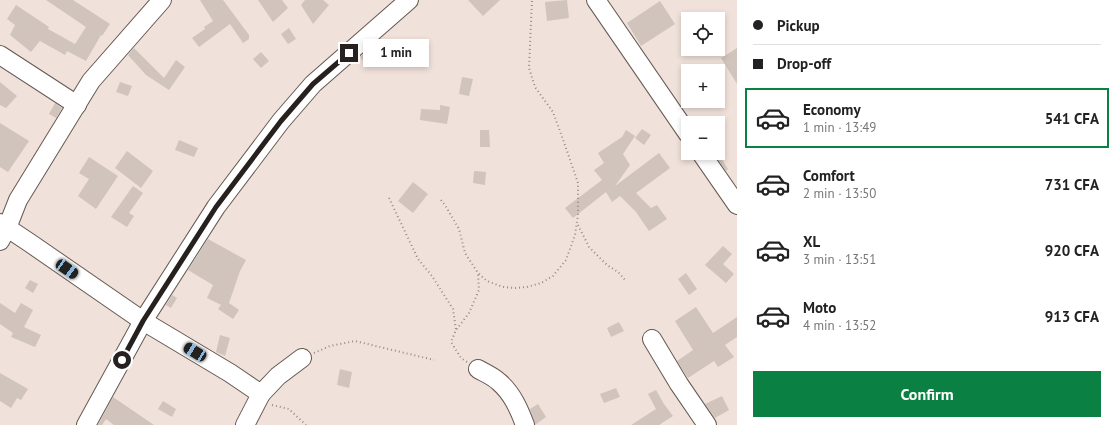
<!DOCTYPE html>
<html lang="en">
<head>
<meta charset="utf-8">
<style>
  body { margin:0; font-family:"PT Sans",sans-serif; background:#f2f2f2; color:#222; height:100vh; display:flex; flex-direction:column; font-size:15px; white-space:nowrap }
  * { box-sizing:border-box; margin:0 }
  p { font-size:13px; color:#767676 }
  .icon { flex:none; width:22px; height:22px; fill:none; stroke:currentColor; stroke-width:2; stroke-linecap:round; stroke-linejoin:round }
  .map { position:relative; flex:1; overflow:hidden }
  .panel { display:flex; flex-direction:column; background:#fff; width:380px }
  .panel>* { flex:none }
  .guide { display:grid; align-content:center; height:88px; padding:0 16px; background:#fff }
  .tools { position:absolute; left:681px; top:12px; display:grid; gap:8px }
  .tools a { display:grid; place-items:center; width:44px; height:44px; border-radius:0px; background:#fff; box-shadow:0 2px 6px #0003; font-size:20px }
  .end { position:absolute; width:18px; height:18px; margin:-9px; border:5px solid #26211e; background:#fff; box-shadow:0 0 0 2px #fff }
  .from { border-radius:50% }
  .bubble { position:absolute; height:28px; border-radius:0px; background:#fff; box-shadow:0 2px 6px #0003; font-size:13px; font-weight:800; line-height:28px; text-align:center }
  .car { position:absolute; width:12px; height:24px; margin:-12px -6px; border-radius:5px; box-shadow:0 0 3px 1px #0007; background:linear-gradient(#222 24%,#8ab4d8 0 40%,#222 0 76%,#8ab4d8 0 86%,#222 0) }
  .guide b { display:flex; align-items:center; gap:14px; height:38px; font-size:15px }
  .guide b+b { border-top:1px solid #e0e0e0 }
  .guide i { width:10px; height:10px; background:#222 }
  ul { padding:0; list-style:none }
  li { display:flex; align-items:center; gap:12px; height:60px; margin:0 8px 6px; padding:0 8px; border:2px solid transparent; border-radius:0px }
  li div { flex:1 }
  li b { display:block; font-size:15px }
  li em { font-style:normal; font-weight:800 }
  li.on { border-color:#0b8043 }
  li>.icon { width:36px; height:36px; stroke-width:1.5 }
  .cta { display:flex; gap:8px; margin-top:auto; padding:8px 16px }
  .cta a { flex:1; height:46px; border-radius:0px; background:#0b8043; color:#fff; font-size:16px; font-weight:800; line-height:46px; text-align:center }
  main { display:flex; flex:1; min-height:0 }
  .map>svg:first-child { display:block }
  .building { fill:#d1c4bc }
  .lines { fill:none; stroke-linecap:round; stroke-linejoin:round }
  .minor-casing { stroke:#655952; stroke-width:20 }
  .path { stroke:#958b86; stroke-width:2; stroke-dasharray:1 3; stroke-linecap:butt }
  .minor { stroke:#fff; stroke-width:18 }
  .route { stroke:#26211e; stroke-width:5 }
</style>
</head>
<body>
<main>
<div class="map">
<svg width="737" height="425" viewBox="0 0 737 425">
  <rect width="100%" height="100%" fill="#f0e2da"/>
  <!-- building -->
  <g class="building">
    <path d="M46,0H73L110,24L102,36L101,35L86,61L67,51L65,55L40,41L39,42L31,52L10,35L15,25L7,19L16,5L49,27L48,29L75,44L86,27Z"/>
    <path d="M200,0H223L249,35V39L243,43L230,24L199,47L192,38L205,29L204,27L213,21Z"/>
    <path d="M258,0H282L288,8L273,22Z"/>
    <path d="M305,0H323L329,5L313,24L301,5Z"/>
    <path d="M468,0H500L483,16Z"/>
    <path d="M567,0L569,18L547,21L545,2Z"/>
    <path d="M660,1L675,24L641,46L627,23Z"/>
    <path d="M289,28L296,39L288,44L281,34Z"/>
    <path d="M134,48L164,78L176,60L185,67L169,90L146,75L128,55Z"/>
    <path d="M737,48V84L721,58Z"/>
    <path d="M367,51L372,56L364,62L360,57Z"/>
    <path d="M261,52L269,61L261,68L253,59Z"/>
    <path d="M462,77L473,79L469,96L459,94Z"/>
    <path d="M0,82L17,96L6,108L0,105Z"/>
    <path d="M120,82L132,86L128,96L116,92Z"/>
    <path d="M55,103L62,108L56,118L49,114Z"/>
    <path d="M440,105L450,107L447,124L420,120L421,109L440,110Z"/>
    <path d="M0,123L29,141L8,172L0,167Z"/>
    <path d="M642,129L651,135L644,145L635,138Z"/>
    <path d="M480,130H489L490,147H480Z"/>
    <path d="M626,130L635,136L623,154L630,165L615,186L659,153L670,168L636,193L651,208L657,205L667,219L649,231L636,212L620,196L612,202L606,192L573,218L565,208L602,180L594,170L604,163L598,153L622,137Z"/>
    <path d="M179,140L198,148L194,157L175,150Z"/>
    <path d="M127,151L153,171L141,188L115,168Z"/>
    <path d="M719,155L728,169L726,171L716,157Z"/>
    <path d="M89,157L118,176L96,209L78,196L89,179L79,173Z"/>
    <path d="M474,171L486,172L485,185L473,183Z"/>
    <path d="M413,182L428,194L413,213L398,201Z"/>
    <path d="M133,186L143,193L129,213L134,216L127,227L111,217Z"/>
    <path d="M208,239L246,260L240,271L229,303L239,310L233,319L218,309L221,305L207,298L213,285L188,270Z"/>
    <path d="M723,246L732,254L723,264L734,274L726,283L705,265Z"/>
    <path d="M686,273L697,289L689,295L678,279Z"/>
    <path d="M30,280L38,284L33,293L25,288Z"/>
    <path d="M172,295L177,298L171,308L166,305Z"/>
    <path d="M0,303L15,313L21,303L33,310L24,327L41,335L35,347L11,337L13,333L0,324Z"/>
    <path d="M696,307L713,333L737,317V337L725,345L734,357L718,367L714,361L688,378L677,361L693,350L675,321Z"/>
    <path d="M619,322L624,331L611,337L607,328Z"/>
    <path d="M220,335L230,338L225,356L216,352Z"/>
    <path d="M340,369L352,372L349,388L337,385Z"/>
    <path d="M0,373L28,389L21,400L17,398L11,408L0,401Z"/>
    <path d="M616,388L620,397L604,403L600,394Z"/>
    <path d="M656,390L664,404L673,416L659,425H631L656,409L648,394Z"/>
    <path d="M722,396L729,410L715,418L705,404Z"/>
    <path d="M113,397L154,425H114L106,419L102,425H98Z"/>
    <path d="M163,401L176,409L172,417L158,409Z"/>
    <path d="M538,404L546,417L535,425L530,409Z"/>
  </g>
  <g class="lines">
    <defs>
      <g id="minor">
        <path d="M596,0L688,134"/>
        <path d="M0,55L77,105"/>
        <path d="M701,153L737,205"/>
        <path d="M0,223L30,243L143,321L230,373L261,394L278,376L302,358"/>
        <path d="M0,241L7,228L18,200L91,81L162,0"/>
        <path d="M652,339L679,384L707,425"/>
        <path d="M478,369C485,373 493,376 499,382C512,393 519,409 525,425"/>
        <path d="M86,425L143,321L216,207L281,121L313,84L409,0"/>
        <path d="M245,425L261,394"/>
      </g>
    </defs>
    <!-- minor casing -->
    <use href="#minor" class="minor-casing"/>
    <!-- path -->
    <g class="path">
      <path d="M389,198L418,259L432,276L453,309L456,330"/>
      <path d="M441,200L445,205L459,229L465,253L478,273L487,281L503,287L515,288L527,287L541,283L553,276L566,260L575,235L578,215V183L566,148L553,112L535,87L529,68L532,0"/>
      <path d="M578,225L589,247L607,265L618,272L626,281"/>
      <path d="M314,353L330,346L355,341L434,360"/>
      <path d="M467,362L461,358L451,342L456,330L469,313L479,290L478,273"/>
      <path d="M272,405L289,409L306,425"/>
    </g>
    <!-- minor -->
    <use href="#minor" class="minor"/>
  </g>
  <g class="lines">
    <!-- route -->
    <path class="route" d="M122,360L143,321L216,207L281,121L313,84L349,53"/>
  </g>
</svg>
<div class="tools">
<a><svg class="icon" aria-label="locate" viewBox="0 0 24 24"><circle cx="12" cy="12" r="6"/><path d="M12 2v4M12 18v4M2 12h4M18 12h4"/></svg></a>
<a>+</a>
<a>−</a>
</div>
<i class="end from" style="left:122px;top:360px"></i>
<i class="end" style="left:349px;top:53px"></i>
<div class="bubble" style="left:363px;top:39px;width:66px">1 min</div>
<i class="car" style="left:67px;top:269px;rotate:125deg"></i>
<i class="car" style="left:195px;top:352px;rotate:301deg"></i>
</div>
<section class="panel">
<div class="guide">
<b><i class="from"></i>Pickup</b>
<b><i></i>Drop-off</b>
</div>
<ul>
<li class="on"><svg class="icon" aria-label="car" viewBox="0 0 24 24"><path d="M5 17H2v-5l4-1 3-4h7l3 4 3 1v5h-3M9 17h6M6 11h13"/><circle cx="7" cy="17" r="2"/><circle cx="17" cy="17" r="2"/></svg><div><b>Economy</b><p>1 min · 13:49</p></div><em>541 CFA</em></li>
<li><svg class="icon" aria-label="car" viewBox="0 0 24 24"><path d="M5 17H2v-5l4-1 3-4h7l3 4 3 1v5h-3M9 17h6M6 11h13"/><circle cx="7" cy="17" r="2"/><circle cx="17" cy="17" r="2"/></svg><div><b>Comfort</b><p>2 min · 13:50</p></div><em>731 CFA</em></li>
<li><svg class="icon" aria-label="car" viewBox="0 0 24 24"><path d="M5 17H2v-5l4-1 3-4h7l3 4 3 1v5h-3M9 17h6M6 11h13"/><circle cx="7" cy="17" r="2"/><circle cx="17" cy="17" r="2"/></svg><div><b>XL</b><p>3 min · 13:51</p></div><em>920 CFA</em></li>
<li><svg class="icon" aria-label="car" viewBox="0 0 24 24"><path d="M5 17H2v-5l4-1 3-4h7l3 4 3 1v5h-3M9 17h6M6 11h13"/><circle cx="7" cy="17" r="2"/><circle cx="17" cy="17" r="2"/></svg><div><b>Moto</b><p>4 min · 13:52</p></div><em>913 CFA</em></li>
</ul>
<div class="cta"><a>Confirm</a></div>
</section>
</main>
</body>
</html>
